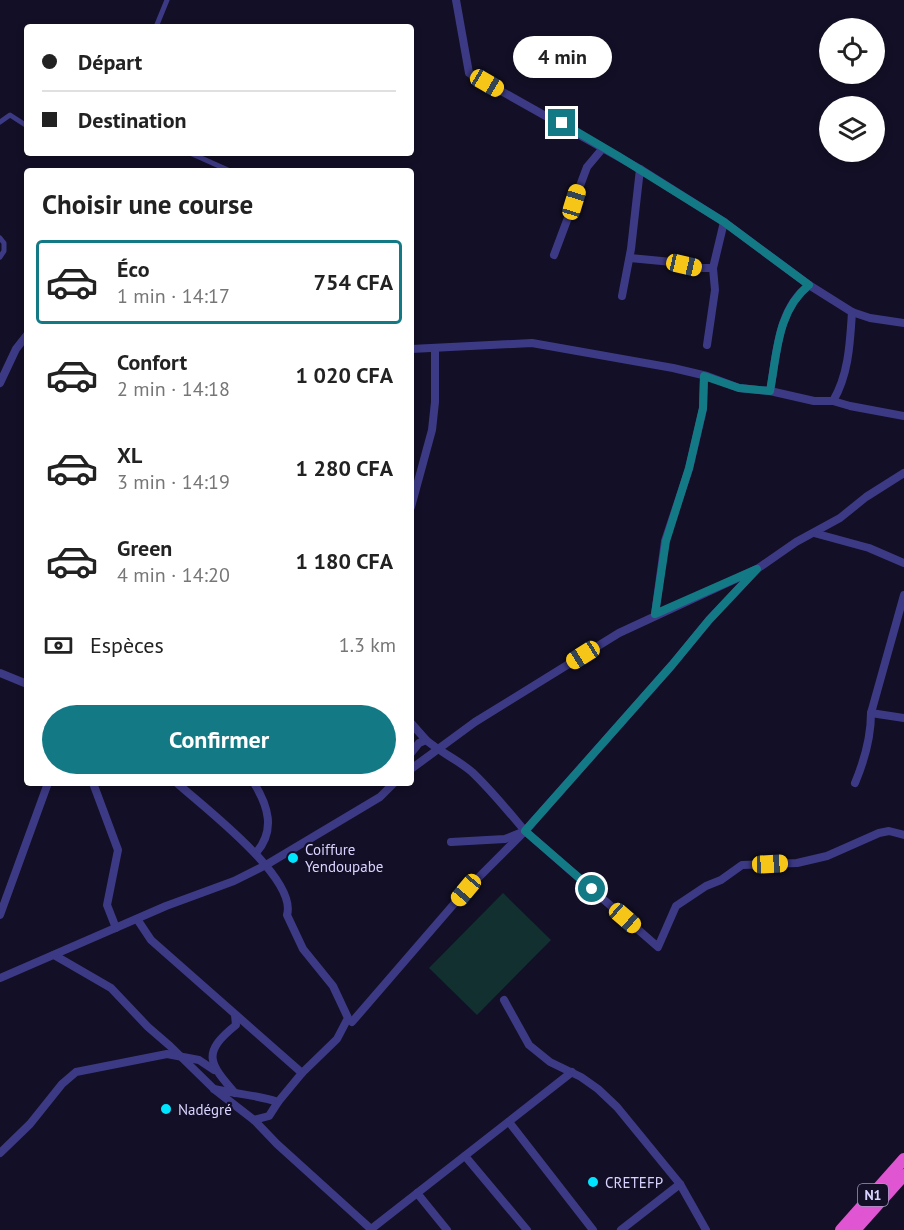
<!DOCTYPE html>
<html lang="fr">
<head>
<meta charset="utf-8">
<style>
  body { margin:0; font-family:"PT Sans",sans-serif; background:#f6f6f6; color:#222; height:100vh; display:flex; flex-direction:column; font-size:22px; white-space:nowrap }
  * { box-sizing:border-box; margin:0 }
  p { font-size:20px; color:#767676 }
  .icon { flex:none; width:33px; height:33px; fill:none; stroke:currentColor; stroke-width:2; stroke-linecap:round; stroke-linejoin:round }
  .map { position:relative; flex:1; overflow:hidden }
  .side { position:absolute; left:24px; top:168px; width:390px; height:618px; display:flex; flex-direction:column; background:#fff; border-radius:6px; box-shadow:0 3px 9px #0003 }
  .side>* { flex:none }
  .hud { position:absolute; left:24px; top:24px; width:390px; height:132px; border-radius:6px; box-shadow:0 3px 9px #0003; display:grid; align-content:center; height:132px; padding:0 18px; background:#fff }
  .buttons { position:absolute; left:819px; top:18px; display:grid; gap:12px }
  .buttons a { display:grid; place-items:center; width:66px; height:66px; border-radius:50%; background:#fff; box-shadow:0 3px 9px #0003; font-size:30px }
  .end { position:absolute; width:27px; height:27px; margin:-14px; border:8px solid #137a85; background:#fff; box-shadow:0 0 0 3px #fff }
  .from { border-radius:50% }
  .bubble { position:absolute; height:42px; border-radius:21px; background:#fff; box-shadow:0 3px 9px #0003; font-size:20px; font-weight:700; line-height:42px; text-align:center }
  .car { position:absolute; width:18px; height:36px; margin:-18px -9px; border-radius:8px; box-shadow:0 0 4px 2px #0007; background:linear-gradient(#f5c518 24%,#345 0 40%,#f5c518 0 76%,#345 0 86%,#f5c518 0) }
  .hud b { display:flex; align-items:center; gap:21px; height:57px; font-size:22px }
  .hud b+b { border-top:2px solid #e0e0e0 }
  .hud i { width:15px; height:15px; background:#222 }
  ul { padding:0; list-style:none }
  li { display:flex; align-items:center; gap:18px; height:84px; margin:0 12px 9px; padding:0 6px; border:3px solid transparent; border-radius:6px }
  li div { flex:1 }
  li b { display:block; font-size:22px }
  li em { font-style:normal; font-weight:700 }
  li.on { border-color:#137a85 }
  li>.icon { width:54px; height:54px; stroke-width:1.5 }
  h2 { padding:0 18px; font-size:27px; line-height:72px }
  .pay { display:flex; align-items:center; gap:15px; height:66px; padding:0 18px; font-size:22px }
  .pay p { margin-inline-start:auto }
  .button { display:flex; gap:12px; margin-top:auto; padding:12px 18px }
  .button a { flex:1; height:69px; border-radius:36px; background:#137a85; color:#fff; font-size:24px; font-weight:700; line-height:69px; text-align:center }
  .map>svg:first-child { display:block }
  .pitch { fill:#12302f }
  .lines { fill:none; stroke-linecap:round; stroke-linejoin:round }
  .pedestrian { stroke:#3d3a85; stroke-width:5 }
  .minor { stroke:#3d3a85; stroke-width:8 }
  .trunk { stroke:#e055d1; stroke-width:12 }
  .route { stroke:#137a85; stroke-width:8 }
  .poi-dot { fill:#00e5ff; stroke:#130f26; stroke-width:2 }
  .labels { text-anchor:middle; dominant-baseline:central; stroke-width:4.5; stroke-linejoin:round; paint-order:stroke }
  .shield { fill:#130f26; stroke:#9e99be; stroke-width:1.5 }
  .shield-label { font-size:14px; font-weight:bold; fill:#d9d4ff }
  .poi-label { font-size:15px; fill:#d9d4ff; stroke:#130f26; text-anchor:start }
</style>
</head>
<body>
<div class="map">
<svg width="904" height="1230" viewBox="0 0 904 1230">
  <rect width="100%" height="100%" fill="#130f26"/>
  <!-- pitch -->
  <path class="pitch" d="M503,893L551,940L477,1015L429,968Z"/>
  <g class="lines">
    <!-- pedestrian -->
    <g class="pedestrian">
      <path d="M156,27L167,0"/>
      <path d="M0,122L10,115L27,126"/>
      <path d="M190,153L228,170"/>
      <path d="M0,238L4,243V251L0,257"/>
    </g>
    <!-- minor -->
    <g class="minor">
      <path d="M456,0L469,73L640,169L724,222L809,285L852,312L870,318L904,323"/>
      <path d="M554,255L587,167L603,148"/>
      <path d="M630,258L672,262L697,268H713"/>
      <path d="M622,296L631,249L640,169"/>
      <path d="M707,345L715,290L713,268L724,222"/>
      <path d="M411,349L532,343L673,368L707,376L739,388L770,391L814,401H833C849,374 850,342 852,312"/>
      <path d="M0,383L16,349L27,335"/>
      <path d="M770,391C777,354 777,310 809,285"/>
      <path d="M833,401L850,406L904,416"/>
      <path d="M411,507L432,430L435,402V349"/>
      <path d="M814,533L869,548L904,563"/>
      <path d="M757,569L709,620L672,665L525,831L658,947L676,906L706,886L721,880L742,865L797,863L827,856L879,833L889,831L904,835"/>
      <path d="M655,614L665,541L689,469L703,409L704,376"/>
      <path d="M0,673L27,684"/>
      <path d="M871,713L904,718"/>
      <path d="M411,723L426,740L419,743L411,753"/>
      <path d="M411,769L475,722L619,633L757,569L796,542L840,518L866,497L904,473"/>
      <path d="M93,783L118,850L107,905L116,928"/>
      <path d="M177,783C202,806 298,878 287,915L303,949L333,986L348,1018L337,1039L302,1073L278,1102C257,1095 236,1094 214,1089"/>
      <path d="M254,783C268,806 276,830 256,853"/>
      <path d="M855,783C865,759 871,738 871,713L904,595"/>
      <path d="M451,842L505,839L520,833"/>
      <path d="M0,915L48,783"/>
      <path d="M137,919L151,940L302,1073"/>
      <path d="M54,955L111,988L148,1027L170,1046L214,1089L254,1120L277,1144L372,1230"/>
      <path d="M0,978L166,906L234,881L266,865L380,797L394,783"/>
      <path d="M504,1000L529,1045L550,1062L581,1077L598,1089L617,1107L680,1184L706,1230"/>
      <path d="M352,1022L466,890L525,831C508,811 491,790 472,772C458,760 440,752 426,740"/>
      <path d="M235,1093C209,1063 201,1053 236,1025L235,1015"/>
      <path d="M254,1120L269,1116L278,1102"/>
      <path d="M509,1122L593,1230"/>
      <path d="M0,1153L30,1124L62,1084L76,1072L167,1054L199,1060L214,1070"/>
      <path d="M465,1156L527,1230"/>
      <path d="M417,1193L447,1230"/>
      <path d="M370,1230L572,1072"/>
      <path d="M621,1230L680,1184"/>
    </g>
    <!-- trunk -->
    <g class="trunk">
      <path d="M841,1230L904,1159"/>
      <path d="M855,1230L904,1175"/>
    </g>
  </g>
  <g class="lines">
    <!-- route -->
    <path class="route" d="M562,123L618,156L724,222L809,285C777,311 777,354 770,391L739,388L704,376L703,408L689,468L666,541L655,614L757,569L709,620L672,665L525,831L592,889"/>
  </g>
  <!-- markers -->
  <g class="poi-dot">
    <circle cx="293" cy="858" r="6"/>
    <circle cx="166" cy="1109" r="6"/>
    <circle cx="593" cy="1182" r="6"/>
  </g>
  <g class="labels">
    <!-- shield labels -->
    <rect class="shield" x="858" y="1184" width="30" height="22" rx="4.5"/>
    <g class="shield-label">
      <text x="873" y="1195">N1</text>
    </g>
    <!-- poi labels -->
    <g class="poi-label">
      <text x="305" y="849">Coiffure<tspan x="305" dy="17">Yendoupabe</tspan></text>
      <text x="178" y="1109">Nadégré</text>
      <text x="605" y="1182">CRETEFP</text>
    </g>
  </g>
</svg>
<div class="buttons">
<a><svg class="icon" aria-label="locate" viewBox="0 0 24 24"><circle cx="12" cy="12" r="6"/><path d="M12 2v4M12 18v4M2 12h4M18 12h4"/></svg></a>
<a><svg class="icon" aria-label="layers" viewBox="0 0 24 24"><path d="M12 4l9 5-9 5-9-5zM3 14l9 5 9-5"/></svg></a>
</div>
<i class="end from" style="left:592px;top:889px"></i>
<i class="end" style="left:562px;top:123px"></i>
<div class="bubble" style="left:513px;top:36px;width:99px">4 min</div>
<i class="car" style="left:487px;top:83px;rotate:120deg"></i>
<i class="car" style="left:574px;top:202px;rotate:17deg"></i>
<i class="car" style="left:684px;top:265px;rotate:103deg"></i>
<i class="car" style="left:583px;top:655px;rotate:238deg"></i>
<i class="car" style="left:770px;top:864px;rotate:87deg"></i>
<i class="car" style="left:466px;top:890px;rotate:220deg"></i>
<i class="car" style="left:625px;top:918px;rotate:131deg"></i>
<div class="hud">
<b><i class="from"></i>Départ</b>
<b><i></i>Destination</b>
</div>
<section class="side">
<h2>Choisir une course</h2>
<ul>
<li class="on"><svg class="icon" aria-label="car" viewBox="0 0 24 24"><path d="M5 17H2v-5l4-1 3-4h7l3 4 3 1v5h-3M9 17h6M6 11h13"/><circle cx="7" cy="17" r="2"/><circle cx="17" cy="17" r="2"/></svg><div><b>Éco</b><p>1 min · 14:17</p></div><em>754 CFA</em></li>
<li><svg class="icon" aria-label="car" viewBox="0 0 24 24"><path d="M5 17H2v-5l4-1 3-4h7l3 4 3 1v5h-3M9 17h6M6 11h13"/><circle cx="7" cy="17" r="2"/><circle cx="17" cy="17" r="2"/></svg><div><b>Confort</b><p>2 min · 14:18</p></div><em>1 020 CFA</em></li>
<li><svg class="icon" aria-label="car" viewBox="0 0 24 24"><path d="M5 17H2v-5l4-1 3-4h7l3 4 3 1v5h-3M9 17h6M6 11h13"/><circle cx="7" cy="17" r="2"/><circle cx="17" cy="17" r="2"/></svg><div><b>XL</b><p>3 min · 14:19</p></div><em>1 280 CFA</em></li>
<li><svg class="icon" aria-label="car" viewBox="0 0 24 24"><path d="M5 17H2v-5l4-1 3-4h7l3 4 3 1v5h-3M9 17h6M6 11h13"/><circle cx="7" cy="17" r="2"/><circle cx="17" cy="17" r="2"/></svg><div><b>Green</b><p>4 min · 14:20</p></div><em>1 180 CFA</em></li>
</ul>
<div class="pay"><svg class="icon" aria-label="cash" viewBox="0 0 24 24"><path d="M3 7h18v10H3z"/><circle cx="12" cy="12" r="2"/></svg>Espèces<p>1.3 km</p></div>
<div class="button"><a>Confirmer</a></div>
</section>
</div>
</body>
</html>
